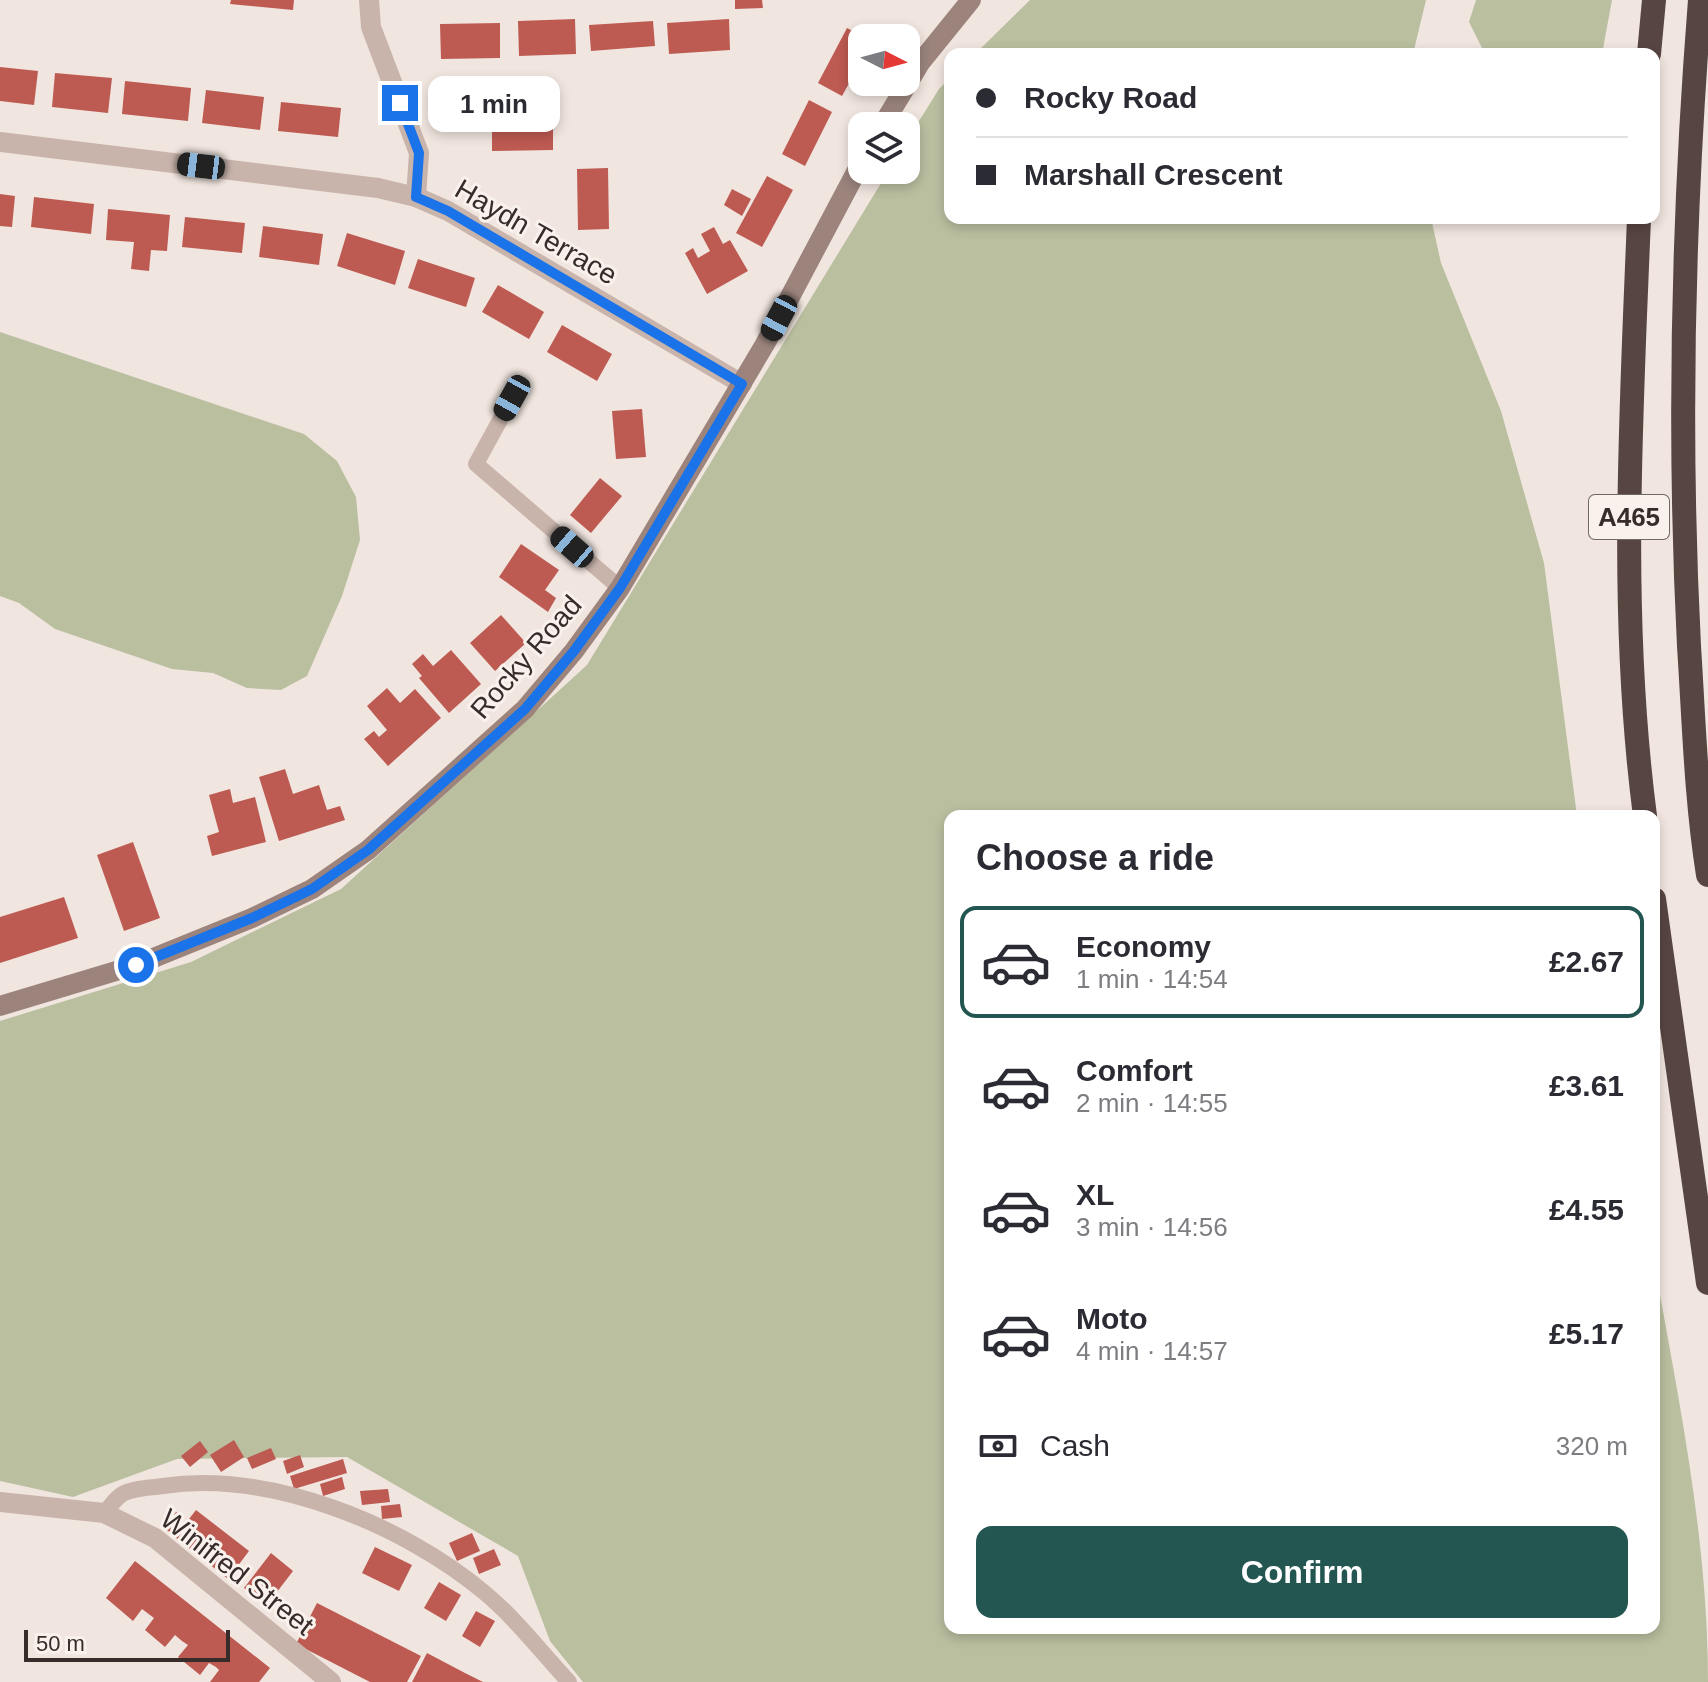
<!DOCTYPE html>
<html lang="en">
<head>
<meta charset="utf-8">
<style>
  body { margin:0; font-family:Helvetica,sans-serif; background:#f7f7f7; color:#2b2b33; height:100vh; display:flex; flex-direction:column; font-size:30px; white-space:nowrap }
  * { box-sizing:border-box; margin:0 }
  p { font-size:26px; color:#7c7c81 }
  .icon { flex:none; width:44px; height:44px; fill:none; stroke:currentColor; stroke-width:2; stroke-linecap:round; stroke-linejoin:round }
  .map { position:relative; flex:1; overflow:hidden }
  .panel { position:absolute; left:944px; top:810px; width:716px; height:824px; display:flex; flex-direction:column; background:#fff; border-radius:16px; box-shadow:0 4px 12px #0003 }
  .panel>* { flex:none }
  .hud { position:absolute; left:944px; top:48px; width:716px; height:176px; border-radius:16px; box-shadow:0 4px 12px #0003; display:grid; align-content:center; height:176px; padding:0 32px; background:#fff }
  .needle { width:52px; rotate:96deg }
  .controls { position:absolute; left:848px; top:24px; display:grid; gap:16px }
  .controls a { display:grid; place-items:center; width:72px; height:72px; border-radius:16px; background:#fff; box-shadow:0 4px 12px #0003; font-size:40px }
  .scale { position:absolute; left:24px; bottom:20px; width:206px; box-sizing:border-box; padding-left:8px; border:4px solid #372c2a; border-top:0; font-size:22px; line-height:28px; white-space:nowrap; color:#372c2a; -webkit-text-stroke:6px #f9f1ec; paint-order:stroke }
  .end { position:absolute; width:36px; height:36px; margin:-18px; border:10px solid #1a73e8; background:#fff; box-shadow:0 0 0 4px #fff }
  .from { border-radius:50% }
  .bubble { position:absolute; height:56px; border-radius:16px; background:#fff; box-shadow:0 4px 12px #0003; font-size:26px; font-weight:600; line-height:56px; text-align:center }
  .car { position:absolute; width:24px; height:48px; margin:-24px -12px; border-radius:10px; box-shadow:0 0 6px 2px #0007; background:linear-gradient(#222 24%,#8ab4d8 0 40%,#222 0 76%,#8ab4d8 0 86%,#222 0) }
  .hud b { display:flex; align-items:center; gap:28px; height:76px; font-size:30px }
  .hud b+b { border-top:2px solid #e1e1e2 }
  .hud i { width:20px; height:20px; background:#2b2b33 }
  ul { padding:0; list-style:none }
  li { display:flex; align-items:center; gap:24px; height:112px; margin:0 16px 12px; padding:0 16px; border:4px solid transparent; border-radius:16px }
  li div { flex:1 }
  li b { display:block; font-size:30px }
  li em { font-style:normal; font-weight:600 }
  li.active { border-color:#235651 }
  li>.icon { width:72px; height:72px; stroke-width:1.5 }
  h2 { padding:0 32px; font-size:36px; line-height:96px }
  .pay { display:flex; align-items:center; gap:20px; height:88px; padding:0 32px; font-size:30px }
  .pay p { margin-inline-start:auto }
  .cta { display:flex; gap:16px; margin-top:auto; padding:16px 32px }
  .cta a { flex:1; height:92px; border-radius:16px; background:#235651; color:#fff; font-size:32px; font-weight:600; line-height:92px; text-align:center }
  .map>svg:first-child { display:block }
  .green { fill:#babfa0 }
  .building { fill:#bd5a52 }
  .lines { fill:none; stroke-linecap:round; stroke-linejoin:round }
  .lane { stroke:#c9b4ac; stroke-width:16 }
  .street { stroke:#c9b4ac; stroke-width:20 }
  .secondary { stroke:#9c847d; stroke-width:20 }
  .highway { stroke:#574542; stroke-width:24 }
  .route { stroke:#1a73e8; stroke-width:10 }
  .labels { text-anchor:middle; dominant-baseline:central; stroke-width:6; stroke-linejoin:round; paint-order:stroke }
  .shield { fill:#f9f1ec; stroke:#716764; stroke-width:2 }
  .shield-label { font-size:26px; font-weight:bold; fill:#372c2a }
  .street-label { font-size:28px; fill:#372c2a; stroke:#f9f1ec }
</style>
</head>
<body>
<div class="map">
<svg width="1708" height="1682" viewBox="0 0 1708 1682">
  <rect width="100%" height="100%" fill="#f1e6df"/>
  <!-- green -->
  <g class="green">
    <path d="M1030,0H1426L1413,54H975Z"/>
    <path d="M1476,0H1612L1602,54H1485L1469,22Z"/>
    <path d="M950,78V218H1431L1441,263L1501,411L1544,563L1577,816H950V1628H1654V1262C1679,1401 1708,1540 1708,1682H583L550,1641L518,1556L347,1457L177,1459L73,1497L0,1481V1021L191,962L341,889L587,665L889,170H906V142L939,89Z"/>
    <path d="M0,332L304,434L337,461L356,497L360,540L342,596L307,676L281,690L247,688L213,673L172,669L55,629L19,603L0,596Z"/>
  </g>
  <!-- building -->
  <g class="building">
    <path d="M231,0H294L293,10L230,4Z"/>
    <path d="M735,0H762L763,8L735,9Z"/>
    <path d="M575,19L576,54L519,56L518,21Z"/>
    <path d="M729,19L730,50L669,54L667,23Z"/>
    <path d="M653,21L655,46L591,51L589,25Z"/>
    <path d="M500,23V58L441,59L440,24Z"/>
    <path d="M847,28L862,36V60L842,96L818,83Z"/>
    <path d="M0,67L38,71L34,105L0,101Z"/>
    <path d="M55,73L112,78L108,113L52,107Z"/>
    <path d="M125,81L191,88L188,121L122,114Z"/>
    <path d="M206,90L264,97L260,130L202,123Z"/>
    <path d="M809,100L832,112L805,166L782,154Z"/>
    <path d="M281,102L341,108L338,137L278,131Z"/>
    <path d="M553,120V150L492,151V121Z"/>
    <path d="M608,168L609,229L578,230L577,169Z"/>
    <path d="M767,176L793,190L762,247L736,233Z"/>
    <path d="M732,189L751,199L742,216L724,205Z"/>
    <path d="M0,194L15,196L12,227L0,226Z"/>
    <path d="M34,197L94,204L91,234L31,227Z"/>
    <path d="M108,209L170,215L167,251L151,250L149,271L131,269L134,242L106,240Z"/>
    <path d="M185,217L245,223L242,253L182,247Z"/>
    <path d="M263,226L323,234L319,265L259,257Z"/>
    <path d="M714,227L723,244L730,240L748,271L707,294L685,253L693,248L698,258L710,251L701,234Z"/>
    <path d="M347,233L405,251L395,285L337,266Z"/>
    <path d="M418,259L475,278L466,307L408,288Z"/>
    <path d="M498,285L544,312L529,339L482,312Z"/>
    <path d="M562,325L612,354L597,381L547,352Z"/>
    <path d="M642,409L646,457L616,459L612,411Z"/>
    <path d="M600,478L622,496L591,533L570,515Z"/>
    <path d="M521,544L559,570L545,590L556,598L548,612L499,577Z"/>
    <path d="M501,615L526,643L495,671L470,643Z"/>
    <path d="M451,650L481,684L449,713L419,678L422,676L412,664L423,654L433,666Z"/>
    <path d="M387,688L400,703L415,689L441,718L388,766L364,739L374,731L379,737L387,730L367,706Z"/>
    <path d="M285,769L293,794L319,785L327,810L340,806L345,820L279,841L259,777Z"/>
    <path d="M230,789L233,803L255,797L266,842L212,856L207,836L219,832L209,795Z"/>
    <path d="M133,842L160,918L124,931L97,855Z"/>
    <path d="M64,897L78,938L0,963V917Z"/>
    <path d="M234,1440L244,1457L221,1472L210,1455Z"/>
    <path d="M200,1441L208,1452L190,1467L181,1456Z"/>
    <path d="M271,1448L276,1459L252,1469L247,1458Z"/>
    <path d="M300,1455L304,1467L287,1474L283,1461Z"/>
    <path d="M343,1459L347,1473L294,1489L290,1476Z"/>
    <path d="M342,1477L345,1489L323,1496L320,1484Z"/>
    <path d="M388,1489L390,1502L362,1505L360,1491Z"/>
    <path d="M400,1504L402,1517L382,1519L381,1506Z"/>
    <path d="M196,1510L249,1551L228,1579L175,1537Z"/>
    <path d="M176,1512L184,1517L173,1534L165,1529Z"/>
    <path d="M472,1533L480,1551L457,1561L449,1543Z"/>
    <path d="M375,1547L412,1565L399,1591L362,1573Z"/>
    <path d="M494,1549L501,1565L479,1574L473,1558Z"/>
    <path d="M271,1553L293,1571L267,1605L244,1588Z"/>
    <path d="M135,1561L270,1668L259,1682H210L219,1670L216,1667L209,1663L200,1675L178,1657L188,1645L182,1641L175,1635L165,1647L145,1630L154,1618L142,1609L133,1621L106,1598Z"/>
    <path d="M439,1582L461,1595L446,1621L424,1608Z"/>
    <path d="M317,1603L421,1656L407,1682H370L296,1644Z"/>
    <path d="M476,1611L495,1621L480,1647L462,1636Z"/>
    <path d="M427,1653L465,1673L483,1682H412Z"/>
  </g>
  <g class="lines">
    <!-- lane -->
    <g class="lane">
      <path d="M512,398L476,464L620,588"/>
      <path d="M104,1513C110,1507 115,1499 121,1495C131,1488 151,1488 163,1486C269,1470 403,1524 485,1593C516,1619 542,1653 569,1682"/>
    </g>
    <!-- street -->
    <g class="street">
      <path d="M369,0L371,27L419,153L416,197"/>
      <path d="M0,142L378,188L416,197L448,211L742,384"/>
      <path d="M0,1502L104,1513L155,1538L331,1682"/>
    </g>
    <!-- secondary -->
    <g class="secondary">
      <path d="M882,126L920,63L971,0"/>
      <path d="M0,1006L136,965L252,918L312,889L368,850L525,709L574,651L620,588L765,344L862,161"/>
    </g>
    <!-- highway -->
    <g class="highway">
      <path d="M1700,0C1683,215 1678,431 1689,646C1694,723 1696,799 1708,875"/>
      <path d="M1649,54L1654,0"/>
      <path d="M1639,218C1631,418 1619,617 1645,816"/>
      <path d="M1654,899L1708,1283"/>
    </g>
  </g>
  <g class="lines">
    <!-- route -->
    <path class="route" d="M136,965L252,918L312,889L368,850L525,709L574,651L620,588L742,384L448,211L416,197L419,153L400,103"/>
  </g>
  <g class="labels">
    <!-- shield labels -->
    <rect class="shield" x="1589" y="495" width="80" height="44" rx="6"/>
    <g class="shield-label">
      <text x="1629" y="517">A465</text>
    </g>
    <!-- street labels -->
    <g class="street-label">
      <text transform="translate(536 232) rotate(30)">Haydn Terrace</text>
      <text transform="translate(526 657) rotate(-49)">Rocky Road</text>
      <text transform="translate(237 1572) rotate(38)">Winifred Street</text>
    </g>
  </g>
</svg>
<div class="controls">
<a><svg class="needle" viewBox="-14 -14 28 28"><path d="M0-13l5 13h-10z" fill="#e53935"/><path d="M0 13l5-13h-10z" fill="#7c7c81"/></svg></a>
<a><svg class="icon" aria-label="layers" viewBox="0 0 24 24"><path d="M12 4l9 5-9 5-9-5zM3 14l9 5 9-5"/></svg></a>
</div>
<div class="scale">50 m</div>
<i class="end from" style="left:136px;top:965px"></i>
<i class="end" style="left:400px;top:103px"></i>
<div class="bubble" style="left:428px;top:76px;width:132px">1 min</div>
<i class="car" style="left:201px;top:166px;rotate:277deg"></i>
<i class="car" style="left:779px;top:318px;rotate:208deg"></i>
<i class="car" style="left:512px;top:398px;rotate:209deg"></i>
<i class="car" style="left:572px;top:547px;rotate:311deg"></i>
<div class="hud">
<b><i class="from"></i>Rocky Road</b>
<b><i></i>Marshall Crescent</b>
</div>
<section class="panel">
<h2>Choose a ride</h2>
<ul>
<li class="active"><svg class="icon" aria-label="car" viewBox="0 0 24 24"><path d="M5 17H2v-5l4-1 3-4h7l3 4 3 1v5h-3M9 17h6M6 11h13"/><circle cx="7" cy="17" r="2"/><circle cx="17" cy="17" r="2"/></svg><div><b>Economy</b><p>1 min · 14:54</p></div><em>£2.67</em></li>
<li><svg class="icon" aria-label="car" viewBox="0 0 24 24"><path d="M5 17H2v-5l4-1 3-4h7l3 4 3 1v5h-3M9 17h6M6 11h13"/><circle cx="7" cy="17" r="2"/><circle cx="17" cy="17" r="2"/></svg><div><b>Comfort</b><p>2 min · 14:55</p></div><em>£3.61</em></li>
<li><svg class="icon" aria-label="car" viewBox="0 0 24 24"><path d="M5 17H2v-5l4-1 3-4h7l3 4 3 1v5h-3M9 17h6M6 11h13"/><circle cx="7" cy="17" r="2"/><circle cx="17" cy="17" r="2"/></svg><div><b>XL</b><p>3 min · 14:56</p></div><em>£4.55</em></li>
<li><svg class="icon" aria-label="car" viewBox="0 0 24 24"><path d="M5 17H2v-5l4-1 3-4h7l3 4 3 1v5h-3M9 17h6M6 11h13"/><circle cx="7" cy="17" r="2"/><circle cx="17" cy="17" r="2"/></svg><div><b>Moto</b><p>4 min · 14:57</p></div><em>£5.17</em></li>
</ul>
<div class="pay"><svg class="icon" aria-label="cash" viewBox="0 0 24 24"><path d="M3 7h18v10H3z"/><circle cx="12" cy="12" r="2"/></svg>Cash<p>320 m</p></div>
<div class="cta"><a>Confirm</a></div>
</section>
</div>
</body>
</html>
